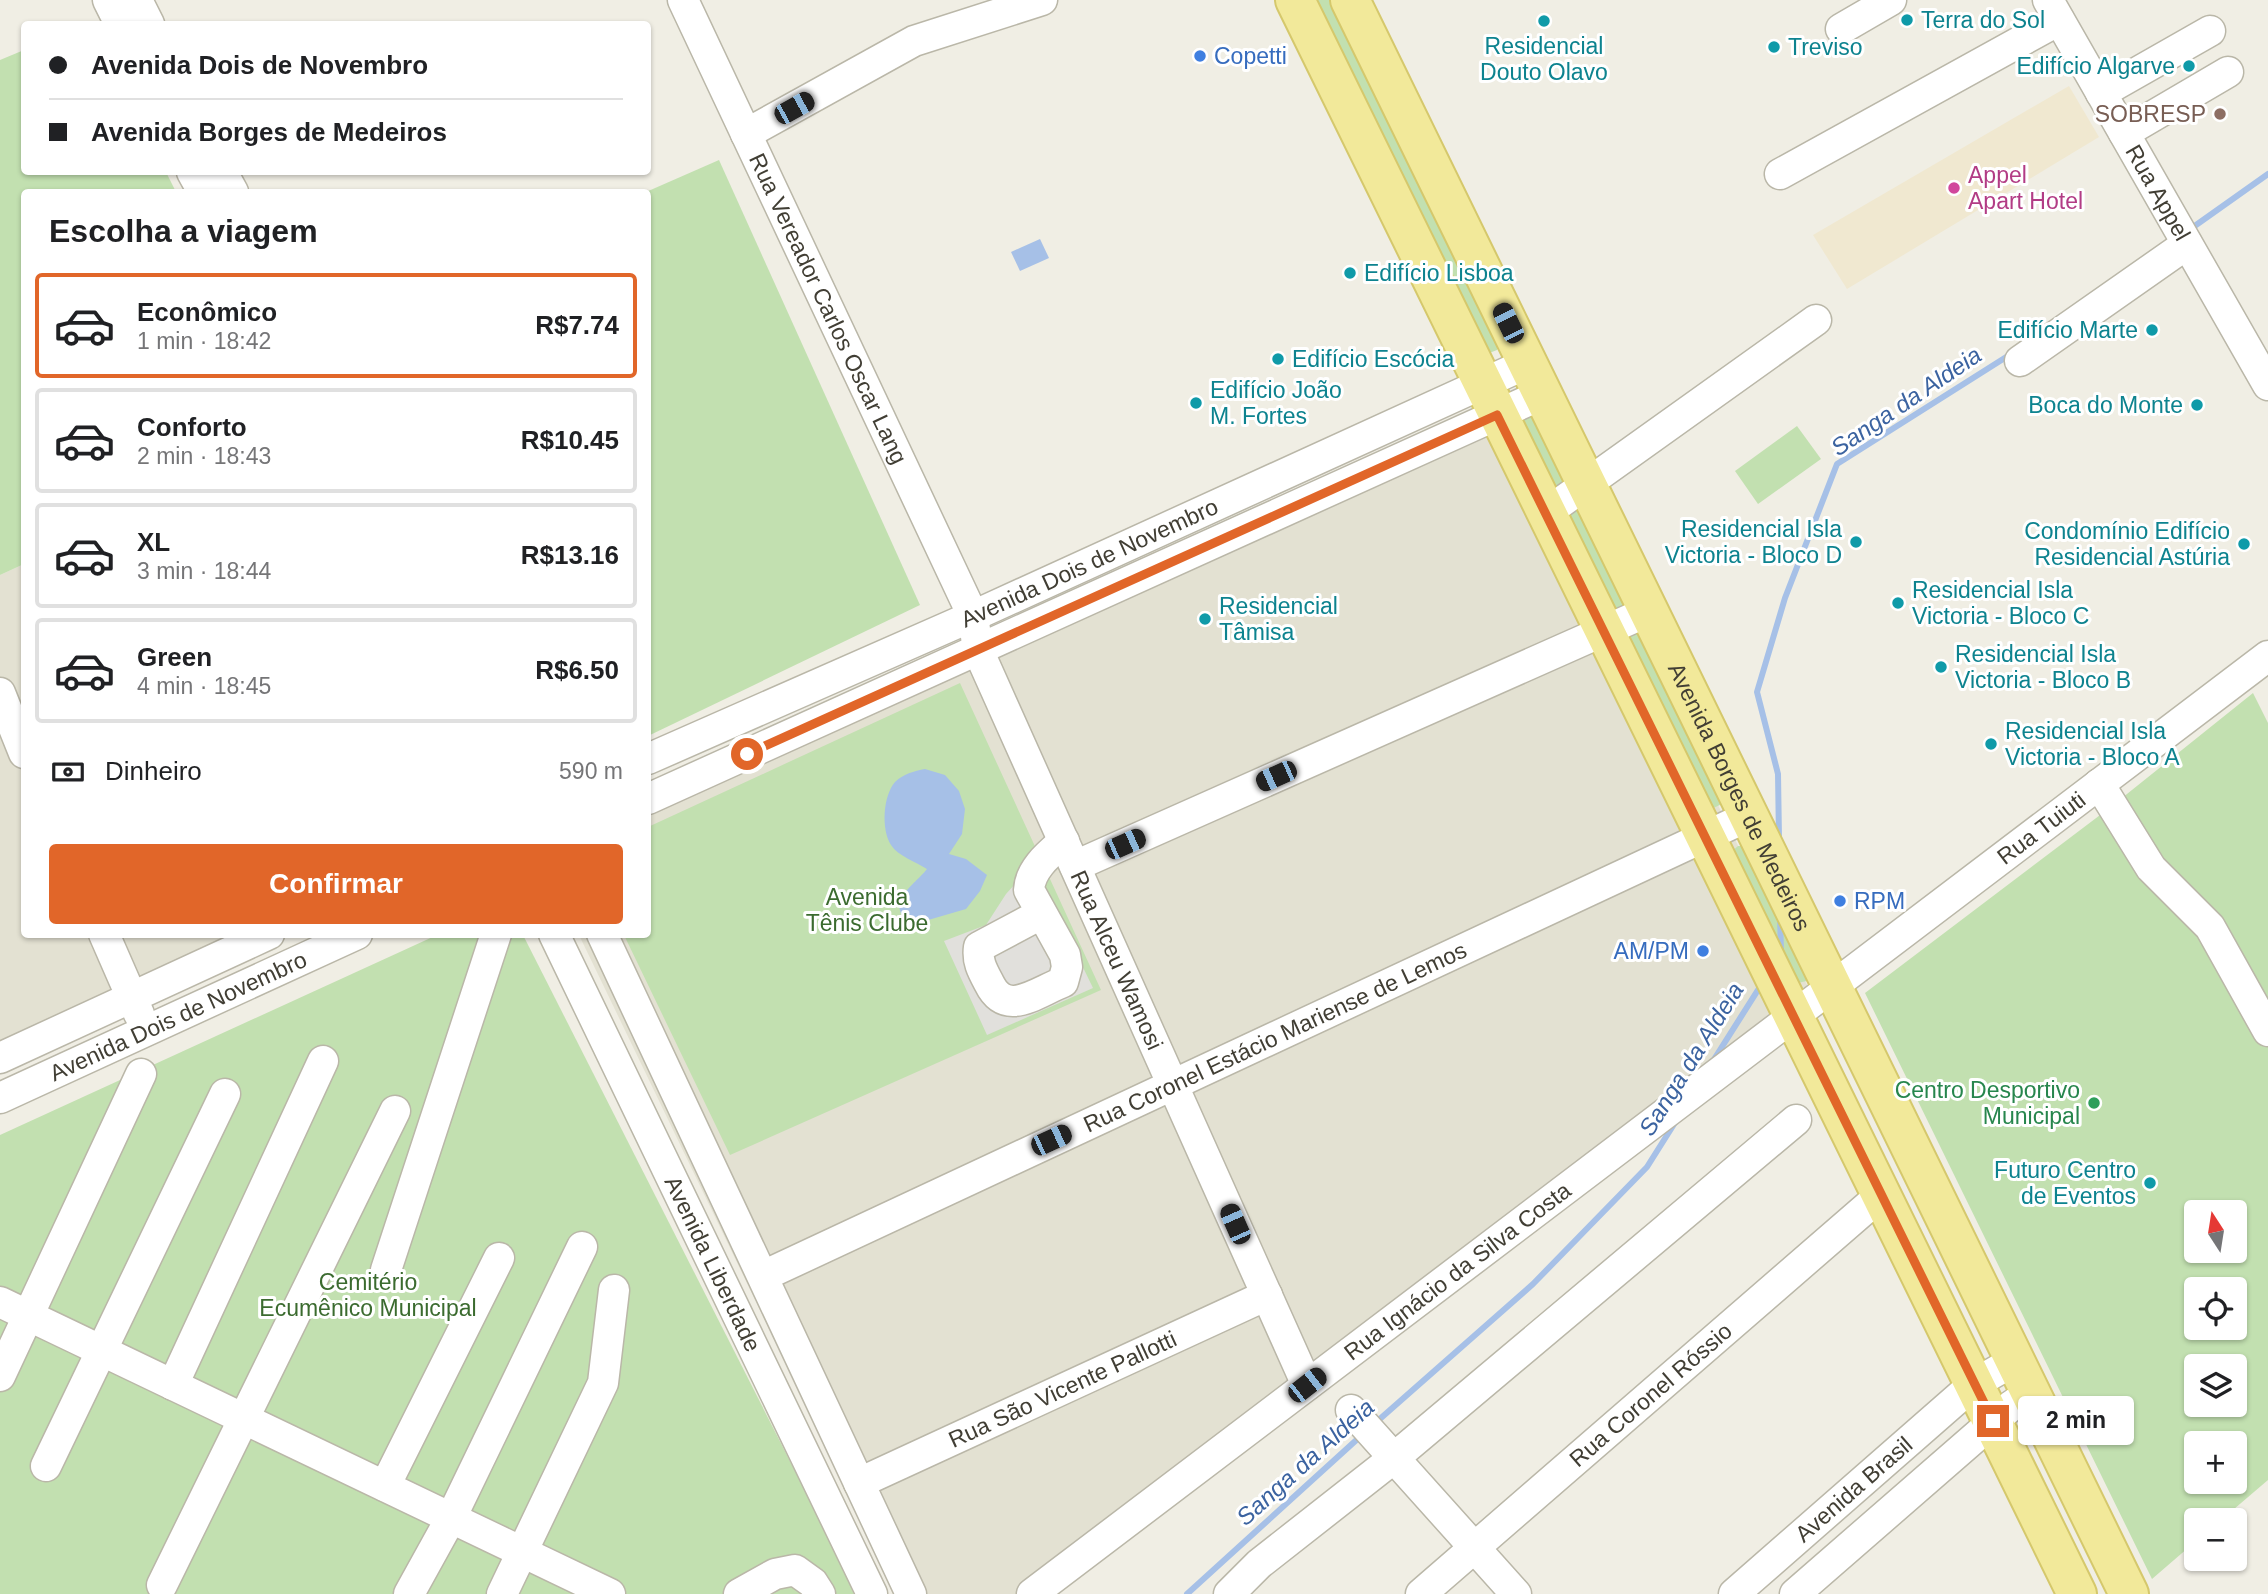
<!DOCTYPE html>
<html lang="pt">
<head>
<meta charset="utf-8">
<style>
  body { margin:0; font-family:Helvetica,sans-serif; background:#f6f6f6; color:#202124; height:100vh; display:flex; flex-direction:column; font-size:26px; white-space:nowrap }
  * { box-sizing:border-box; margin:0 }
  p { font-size:23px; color:#757577 }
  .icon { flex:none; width:38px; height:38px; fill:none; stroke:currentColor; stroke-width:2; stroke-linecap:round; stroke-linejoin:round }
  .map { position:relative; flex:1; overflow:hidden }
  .panel { position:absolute; left:21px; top:189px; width:630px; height:749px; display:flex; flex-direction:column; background:#fff; border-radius:7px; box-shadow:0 2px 5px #0004 }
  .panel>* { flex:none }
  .banner { position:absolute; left:21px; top:21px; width:630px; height:154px; border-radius:7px; box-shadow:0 2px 5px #0004; display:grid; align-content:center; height:154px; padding:0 28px; background:#fff }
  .needle { width:46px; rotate:348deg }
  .controls { position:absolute; left:2184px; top:1200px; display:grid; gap:14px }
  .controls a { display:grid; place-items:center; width:63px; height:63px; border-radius:7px; background:#fff; box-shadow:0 2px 5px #0004; font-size:35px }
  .end { position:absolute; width:32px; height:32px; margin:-16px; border:9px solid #e16629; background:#fff; box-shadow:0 0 0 4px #fff }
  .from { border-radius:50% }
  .bubble { position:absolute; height:49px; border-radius:7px; background:#fff; box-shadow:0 2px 5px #0004; font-size:23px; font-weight:700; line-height:49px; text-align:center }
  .car { position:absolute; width:21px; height:42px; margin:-21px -10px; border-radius:9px; box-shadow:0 0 5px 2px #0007; background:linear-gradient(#222 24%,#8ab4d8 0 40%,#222 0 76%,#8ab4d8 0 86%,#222 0) }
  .banner b { display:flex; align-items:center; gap:24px; height:66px; font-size:26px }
  .banner b+b { border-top:2px solid #e0e0e0 }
  .banner i { width:18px; height:18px; background:#202124 }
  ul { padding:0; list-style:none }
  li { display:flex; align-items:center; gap:21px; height:105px; margin:0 14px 10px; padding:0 14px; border:4px solid #e0e0e0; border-radius:7px }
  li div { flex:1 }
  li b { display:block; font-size:26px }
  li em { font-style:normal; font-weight:700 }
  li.active { border-color:#e16629 }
  li>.icon { width:63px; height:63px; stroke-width:1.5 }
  h2 { padding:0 28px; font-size:32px; line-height:84px }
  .pay { display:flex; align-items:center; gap:18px; height:77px; padding:0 28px; font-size:26px }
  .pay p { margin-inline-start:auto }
  .cta { display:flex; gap:14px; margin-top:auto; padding:14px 28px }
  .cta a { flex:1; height:80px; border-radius:7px; background:#e16629; color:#fff; font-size:28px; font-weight:700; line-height:80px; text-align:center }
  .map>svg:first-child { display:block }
  .residential { fill:#e3e1d2 }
  .commercial { fill:#f0e8d0 }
  .green { fill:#c2e0b0; fill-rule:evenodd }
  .parking { fill:#e1e0dc }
  .water { fill:#a6c0e7 }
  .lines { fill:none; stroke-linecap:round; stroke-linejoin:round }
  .stream { stroke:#a6c0e7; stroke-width:6 }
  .minor-casing { stroke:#bab7a8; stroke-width:33 }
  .major-casing { stroke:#d5c86c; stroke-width:42 }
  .minor { stroke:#fff; stroke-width:30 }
  .major { stroke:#f2e99a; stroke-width:38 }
  .route { stroke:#e16629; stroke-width:9 }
  .culture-dot { fill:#0f9aa8; stroke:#fff; stroke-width:2.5 }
  .shop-dot { fill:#3f7fe0; stroke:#fff; stroke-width:2.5 }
  .education-dot { fill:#8d6e63; stroke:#fff; stroke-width:2.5 }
  .hotel-dot { fill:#d1479c; stroke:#fff; stroke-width:2.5 }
  .leisure-dot { fill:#2e9e5b; stroke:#fff; stroke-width:2.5 }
  .labels { text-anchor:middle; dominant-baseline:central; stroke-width:6; stroke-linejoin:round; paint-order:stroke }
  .culture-label { font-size:23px; fill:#0d838f; stroke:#fff; text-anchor:start }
  .shop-label { font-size:23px; fill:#366cbe; stroke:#fff; text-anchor:start }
  .education-label { font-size:23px; fill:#785e54; stroke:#fff; text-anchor:end }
  .hotel-label { font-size:23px; fill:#b23c85; stroke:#fff; text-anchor:start }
  .street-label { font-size:23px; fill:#413e34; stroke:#fff }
  .park-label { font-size:23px; fill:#3b6b2f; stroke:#fff }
  .leisure-label { font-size:23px; fill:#27864d; stroke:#fff; text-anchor:end }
  .water-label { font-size:24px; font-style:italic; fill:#3b63a0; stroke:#fff }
</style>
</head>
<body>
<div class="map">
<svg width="2268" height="1594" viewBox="0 0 2268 1594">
  <rect width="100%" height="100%" fill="#f0eee4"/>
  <!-- residential -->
  <g class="residential">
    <path d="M1513,391L1814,999L1032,1594H893L840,1476L579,935L648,934V784Z"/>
    <path d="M24,564V934L269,935L0,1058V575Z"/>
  </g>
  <!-- commercial -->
  <path class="commercial" d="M2069,86L2099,137L1847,289L1813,235Z"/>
  <!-- green -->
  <g class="green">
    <path d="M1316,0H1342L1499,342L1497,350L1484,355Z"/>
    <path d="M24,50V172H166L176,192H24V564L0,575V60Z"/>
    <path d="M719,160L920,605L648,736L646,192Z"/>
    <path d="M1532,413L1568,482L1555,495L1520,417Z"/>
    <path d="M1797,426L1821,459L1758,504L1735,471Z"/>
    <path d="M1576,508L1583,511L1626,604L1621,609L1612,612L1564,515Z"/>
    <path d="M1633,631L1643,633L1722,804L1709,810L1624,638Z"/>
    <path d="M960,683L1101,990L730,1155L624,935L648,934V827Z"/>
    <path d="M2253,693L2268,723V1480L2220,1521H2196V1541L2152,1579L1865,993L2112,806ZM2196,1213H2235V1251H2196ZM2196,1290H2235V1328H2196ZM2196,1367H2235V1405H2196ZM2196,1444H2235V1482H2196Z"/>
    <path d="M1738,846H1744L1810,975L1807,981L1797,983L1732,851Z"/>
    <path d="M437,935H523L827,1534L854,1594H0V1135Z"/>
  </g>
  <!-- parking -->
  <path class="parking" d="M1033,864L1093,988L987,1035L944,941L986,925L1006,894Z"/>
  <!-- water -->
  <g class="water">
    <path d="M1040,239L1049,258L1020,271L1011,252Z"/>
    <path d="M925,769L945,775L959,791L965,809L962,834L949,854L966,859L987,875L980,891L966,909L911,925C883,902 914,886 927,869C916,862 898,856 891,845C881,829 883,796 895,782C903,774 914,771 925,769Z"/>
  </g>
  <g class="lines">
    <!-- stream -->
    <g class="stream">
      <path d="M2189,230L2268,174"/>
      <path d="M1779,839L1778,774L1757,692L1785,598L1837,464L2011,354"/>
      <path d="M1780,917L1781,951"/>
      <path d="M1713,1061L1763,982"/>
      <path d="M1373,1425L1533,1284L1647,1167L1676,1121"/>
      <path d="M1187,1594L1363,1434"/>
    </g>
    <defs>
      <g id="minor">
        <path d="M108,0L120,24"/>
        <path d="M137,0L149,24"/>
        <path id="s1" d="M683,0L973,616L978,650L1307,1385"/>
        <path id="s2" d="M2048,0L2268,385"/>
        <path d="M1841,29L1891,0"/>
        <path d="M2101,93L2210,31"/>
        <path d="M2124,133L2228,72"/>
        <path d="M746,134L914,41L1042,0"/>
        <path d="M192,172L203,192"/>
        <path d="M222,172L233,192"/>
        <path d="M1780,174L2059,20"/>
        <path d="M2020,361L2187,244"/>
        <path d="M1546,513L1816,320"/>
        <path d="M0,693L24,753"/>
        <path id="s3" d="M648,759L973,616L1528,363"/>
        <path d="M2099,784L2151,868L2210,927L2268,1031"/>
        <path d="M648,799L1543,394"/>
        <path d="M1075,866L1649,611"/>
        <path d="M1041,914L979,947C977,961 982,970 989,983C1006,1018 1035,993 1063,982L1067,967L1065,955L1029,890C1030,869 1049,854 1064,841"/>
        <path d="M104,934L139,1014"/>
        <path id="s4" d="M554,934L872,1594"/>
        <path d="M602,934L911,1594"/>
        <path d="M0,1058L269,934"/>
        <path id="s5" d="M0,1098L357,934"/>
        <path d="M386,1270L496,934"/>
        <path id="s6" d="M763,1276L1749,816"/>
        <path d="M0,1302L610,1594"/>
        <path d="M0,1376L141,1074"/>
        <path d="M173,1385L323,1061"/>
        <path d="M1351,1410L1516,1594"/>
        <path d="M46,1466L225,1094"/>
        <path id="s7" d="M859,1483L1267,1295"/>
        <path d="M385,1486L499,1258"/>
        <path d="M162,1585L395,1111"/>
        <path d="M409,1594L451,1518L582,1247"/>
        <path d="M502,1594L603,1383L614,1290"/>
        <path d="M739,1594L775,1574L795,1570L813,1583L820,1594"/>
        <path id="s8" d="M1032,1594L2268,656"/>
        <path d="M1229,1594L1259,1564L1394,1458L1796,1120"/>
        <path id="s9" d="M1421,1594L1881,1195"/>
        <path id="s10" d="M1734,1594L1974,1384L2014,1361"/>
        <path d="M1795,1594L2011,1406L2030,1393"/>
      </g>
      <g id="major">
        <path d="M1295,0L2077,1594"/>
        <path id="s11" d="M1350,0L2129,1594"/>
      </g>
    </defs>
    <!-- minor casing -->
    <use href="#minor" class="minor-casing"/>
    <!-- major casing -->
    <use href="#major" class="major-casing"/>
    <!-- minor -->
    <use href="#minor" class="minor"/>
    <!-- major -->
    <use href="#major" class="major"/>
  </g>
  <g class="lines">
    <!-- route -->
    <path class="route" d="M747,754L1497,415L1993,1421"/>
  </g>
  <!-- markers -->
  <g class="culture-dot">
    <circle cx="1907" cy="20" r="7"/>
    <circle cx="1544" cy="21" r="7"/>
    <circle cx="1774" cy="47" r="7"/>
    <circle cx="2189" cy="66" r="7"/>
    <circle cx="1350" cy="273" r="7"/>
    <circle cx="2152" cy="330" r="7"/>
    <circle cx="1278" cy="359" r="7"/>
    <circle cx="1196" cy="403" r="7"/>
    <circle cx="2197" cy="405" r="7"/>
    <circle cx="1856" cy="542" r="7"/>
    <circle cx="2244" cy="544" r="7"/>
    <circle cx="1898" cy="603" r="7"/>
    <circle cx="1205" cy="619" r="7"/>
    <circle cx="1941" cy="667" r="7"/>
    <circle cx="1991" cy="744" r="7"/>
    <circle cx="2150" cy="1183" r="7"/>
  </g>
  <g class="shop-dot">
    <circle cx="1200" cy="56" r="7"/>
    <circle cx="1840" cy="901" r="7"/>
    <circle cx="1703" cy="951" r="7"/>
  </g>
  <circle class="education-dot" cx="2220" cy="114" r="7"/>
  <circle class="hotel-dot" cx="1954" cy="188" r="7"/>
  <circle class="leisure-dot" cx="2094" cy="1103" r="7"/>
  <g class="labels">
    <!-- culture labels -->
    <g class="culture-label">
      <text x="1921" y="20">Terra do Sol</text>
      <text x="1544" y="46" text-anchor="middle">Residencial<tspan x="1544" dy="26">Douto Olavo</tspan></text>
      <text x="1788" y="47">Treviso</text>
      <text x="2175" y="66" text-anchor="end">Edifício Algarve</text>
      <text x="1364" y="273">Edifício Lisboa</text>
      <text x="2138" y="330" text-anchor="end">Edifício Marte</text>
      <text x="1292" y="359">Edifício Escócia</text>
      <text x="1210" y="390">Edifício João<tspan x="1210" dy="26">M. Fortes</tspan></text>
      <text x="2183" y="405" text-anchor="end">Boca do Monte</text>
      <text x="1842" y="529" text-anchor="end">Residencial Isla<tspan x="1842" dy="26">Victoria - Bloco D</tspan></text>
      <text x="2230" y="531" text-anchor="end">Condomínio Edifício<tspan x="2230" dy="26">Residencial Astúria</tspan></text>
      <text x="1912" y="590">Residencial Isla<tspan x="1912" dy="26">Victoria - Bloco C</tspan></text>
      <text x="1219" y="606">Residencial<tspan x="1219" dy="26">Tâmisa</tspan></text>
      <text x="1955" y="654">Residencial Isla<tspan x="1955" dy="26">Victoria - Bloco B</tspan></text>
      <text x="2005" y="731">Residencial Isla<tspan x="2005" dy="26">Victoria - Bloco A</tspan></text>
      <text x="2136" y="1170" text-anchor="end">Futuro Centro<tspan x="2136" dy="26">de Eventos</tspan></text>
    </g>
    <!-- shop labels -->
    <g class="shop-label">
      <text x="1214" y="56">Copetti</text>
      <text x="1854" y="901">RPM</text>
      <text x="1689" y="951" text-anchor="end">AM/PM</text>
    </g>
    <!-- education labels -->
    <g class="education-label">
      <text x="2206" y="114">SOBRESP</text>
    </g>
    <!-- hotel labels -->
    <g class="hotel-label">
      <text x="1968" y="175">Appel<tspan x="1968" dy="26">Apart Hotel</tspan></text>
    </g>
    <!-- street labels -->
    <g class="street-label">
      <text stroke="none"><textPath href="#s2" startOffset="222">Rua Appel</textPath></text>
      <text stroke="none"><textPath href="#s1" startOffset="341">Rua Vereador Carlos Oscar Lang</textPath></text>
      <text stroke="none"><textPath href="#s3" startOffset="483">Avenida Dois de Novembro</textPath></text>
      <text stroke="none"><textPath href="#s11" startOffset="887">Avenida Borges de Medeiros</textPath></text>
      <text stroke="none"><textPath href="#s8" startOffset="1267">Rua Tuiuti</textPath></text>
      <text stroke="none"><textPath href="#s1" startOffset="1055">Rua Alceu Wamosi</textPath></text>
      <text stroke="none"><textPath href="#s5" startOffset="196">Avenida Dois de Novembro</textPath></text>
      <text stroke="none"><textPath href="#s6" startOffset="565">Rua Coronel Estácio Mariense de Lemos</textPath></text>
      <text stroke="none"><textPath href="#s4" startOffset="366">Avenida Liberdade</textPath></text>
      <text stroke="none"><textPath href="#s8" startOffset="534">Rua Ignácio da Silva Costa</textPath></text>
      <text stroke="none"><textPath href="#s7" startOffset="224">Rua São Vicente Pallotti</textPath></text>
      <text stroke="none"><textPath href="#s9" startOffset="304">Rua Coronel Róssio</textPath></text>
      <text stroke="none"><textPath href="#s10" startOffset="159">Avenida Brasil</textPath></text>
    </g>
    <!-- park labels -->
    <g class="park-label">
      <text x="867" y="897">Avenida<tspan x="867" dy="26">Tênis Clube</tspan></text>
      <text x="368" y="1282">Cemitério<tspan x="368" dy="26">Ecumênico Municipal</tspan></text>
    </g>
    <!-- leisure labels -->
    <g class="leisure-label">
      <text x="2080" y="1090">Centro Desportivo<tspan x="2080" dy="26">Municipal</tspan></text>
    </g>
    <!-- water labels -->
    <g class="water-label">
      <text transform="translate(1906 401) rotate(-34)">Sanga da Aldeia</text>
      <text transform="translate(1691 1059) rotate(-58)">Sanga da Aldeia</text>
      <text transform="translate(1305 1462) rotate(-42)">Sanga da Aldeia</text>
    </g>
  </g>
</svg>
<div class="controls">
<a><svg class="needle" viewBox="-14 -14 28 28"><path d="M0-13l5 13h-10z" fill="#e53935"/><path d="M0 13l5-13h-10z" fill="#757577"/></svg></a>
<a><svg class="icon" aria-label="locate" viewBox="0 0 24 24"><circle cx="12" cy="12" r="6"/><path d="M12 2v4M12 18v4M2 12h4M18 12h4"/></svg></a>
<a><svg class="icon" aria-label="layers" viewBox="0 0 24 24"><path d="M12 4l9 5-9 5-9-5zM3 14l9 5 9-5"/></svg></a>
<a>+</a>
<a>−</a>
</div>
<i class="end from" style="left:747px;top:754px"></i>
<i class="end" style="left:1993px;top:1421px"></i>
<div class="bubble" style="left:2018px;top:1396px;width:116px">2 min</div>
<i class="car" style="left:794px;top:108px;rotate:61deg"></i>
<i class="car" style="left:1508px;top:323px;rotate:334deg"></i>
<i class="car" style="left:1276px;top:776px;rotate:246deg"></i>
<i class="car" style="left:1125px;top:844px;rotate:66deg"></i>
<i class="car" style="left:1051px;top:1140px;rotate:65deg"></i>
<i class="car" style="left:1235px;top:1224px;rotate:336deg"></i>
<i class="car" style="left:1307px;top:1385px;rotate:52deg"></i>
<div class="banner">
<b><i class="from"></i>Avenida Dois de Novembro</b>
<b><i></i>Avenida Borges de Medeiros</b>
</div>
<section class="panel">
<h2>Escolha a viagem</h2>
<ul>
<li class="active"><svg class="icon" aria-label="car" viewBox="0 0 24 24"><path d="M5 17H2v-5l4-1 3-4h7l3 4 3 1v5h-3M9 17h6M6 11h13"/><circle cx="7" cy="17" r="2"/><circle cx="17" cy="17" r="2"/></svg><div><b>Econômico</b><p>1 min · 18:42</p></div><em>R$7.74</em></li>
<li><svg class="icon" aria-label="car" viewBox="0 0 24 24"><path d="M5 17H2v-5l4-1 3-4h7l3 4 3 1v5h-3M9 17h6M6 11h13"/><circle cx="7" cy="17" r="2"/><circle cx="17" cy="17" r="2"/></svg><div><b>Conforto</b><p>2 min · 18:43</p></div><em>R$10.45</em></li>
<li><svg class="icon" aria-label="car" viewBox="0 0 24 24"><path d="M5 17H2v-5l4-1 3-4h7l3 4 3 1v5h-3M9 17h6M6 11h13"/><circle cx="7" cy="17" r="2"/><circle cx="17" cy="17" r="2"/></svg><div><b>XL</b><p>3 min · 18:44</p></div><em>R$13.16</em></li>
<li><svg class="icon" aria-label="car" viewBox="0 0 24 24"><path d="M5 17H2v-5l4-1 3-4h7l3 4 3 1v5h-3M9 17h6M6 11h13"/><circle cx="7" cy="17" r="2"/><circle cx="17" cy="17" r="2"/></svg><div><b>Green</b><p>4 min · 18:45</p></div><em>R$6.50</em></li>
</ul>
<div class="pay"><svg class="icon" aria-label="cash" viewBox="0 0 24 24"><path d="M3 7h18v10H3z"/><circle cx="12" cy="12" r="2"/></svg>Dinheiro<p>590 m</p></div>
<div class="cta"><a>Confirmar</a></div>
</section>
</div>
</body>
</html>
